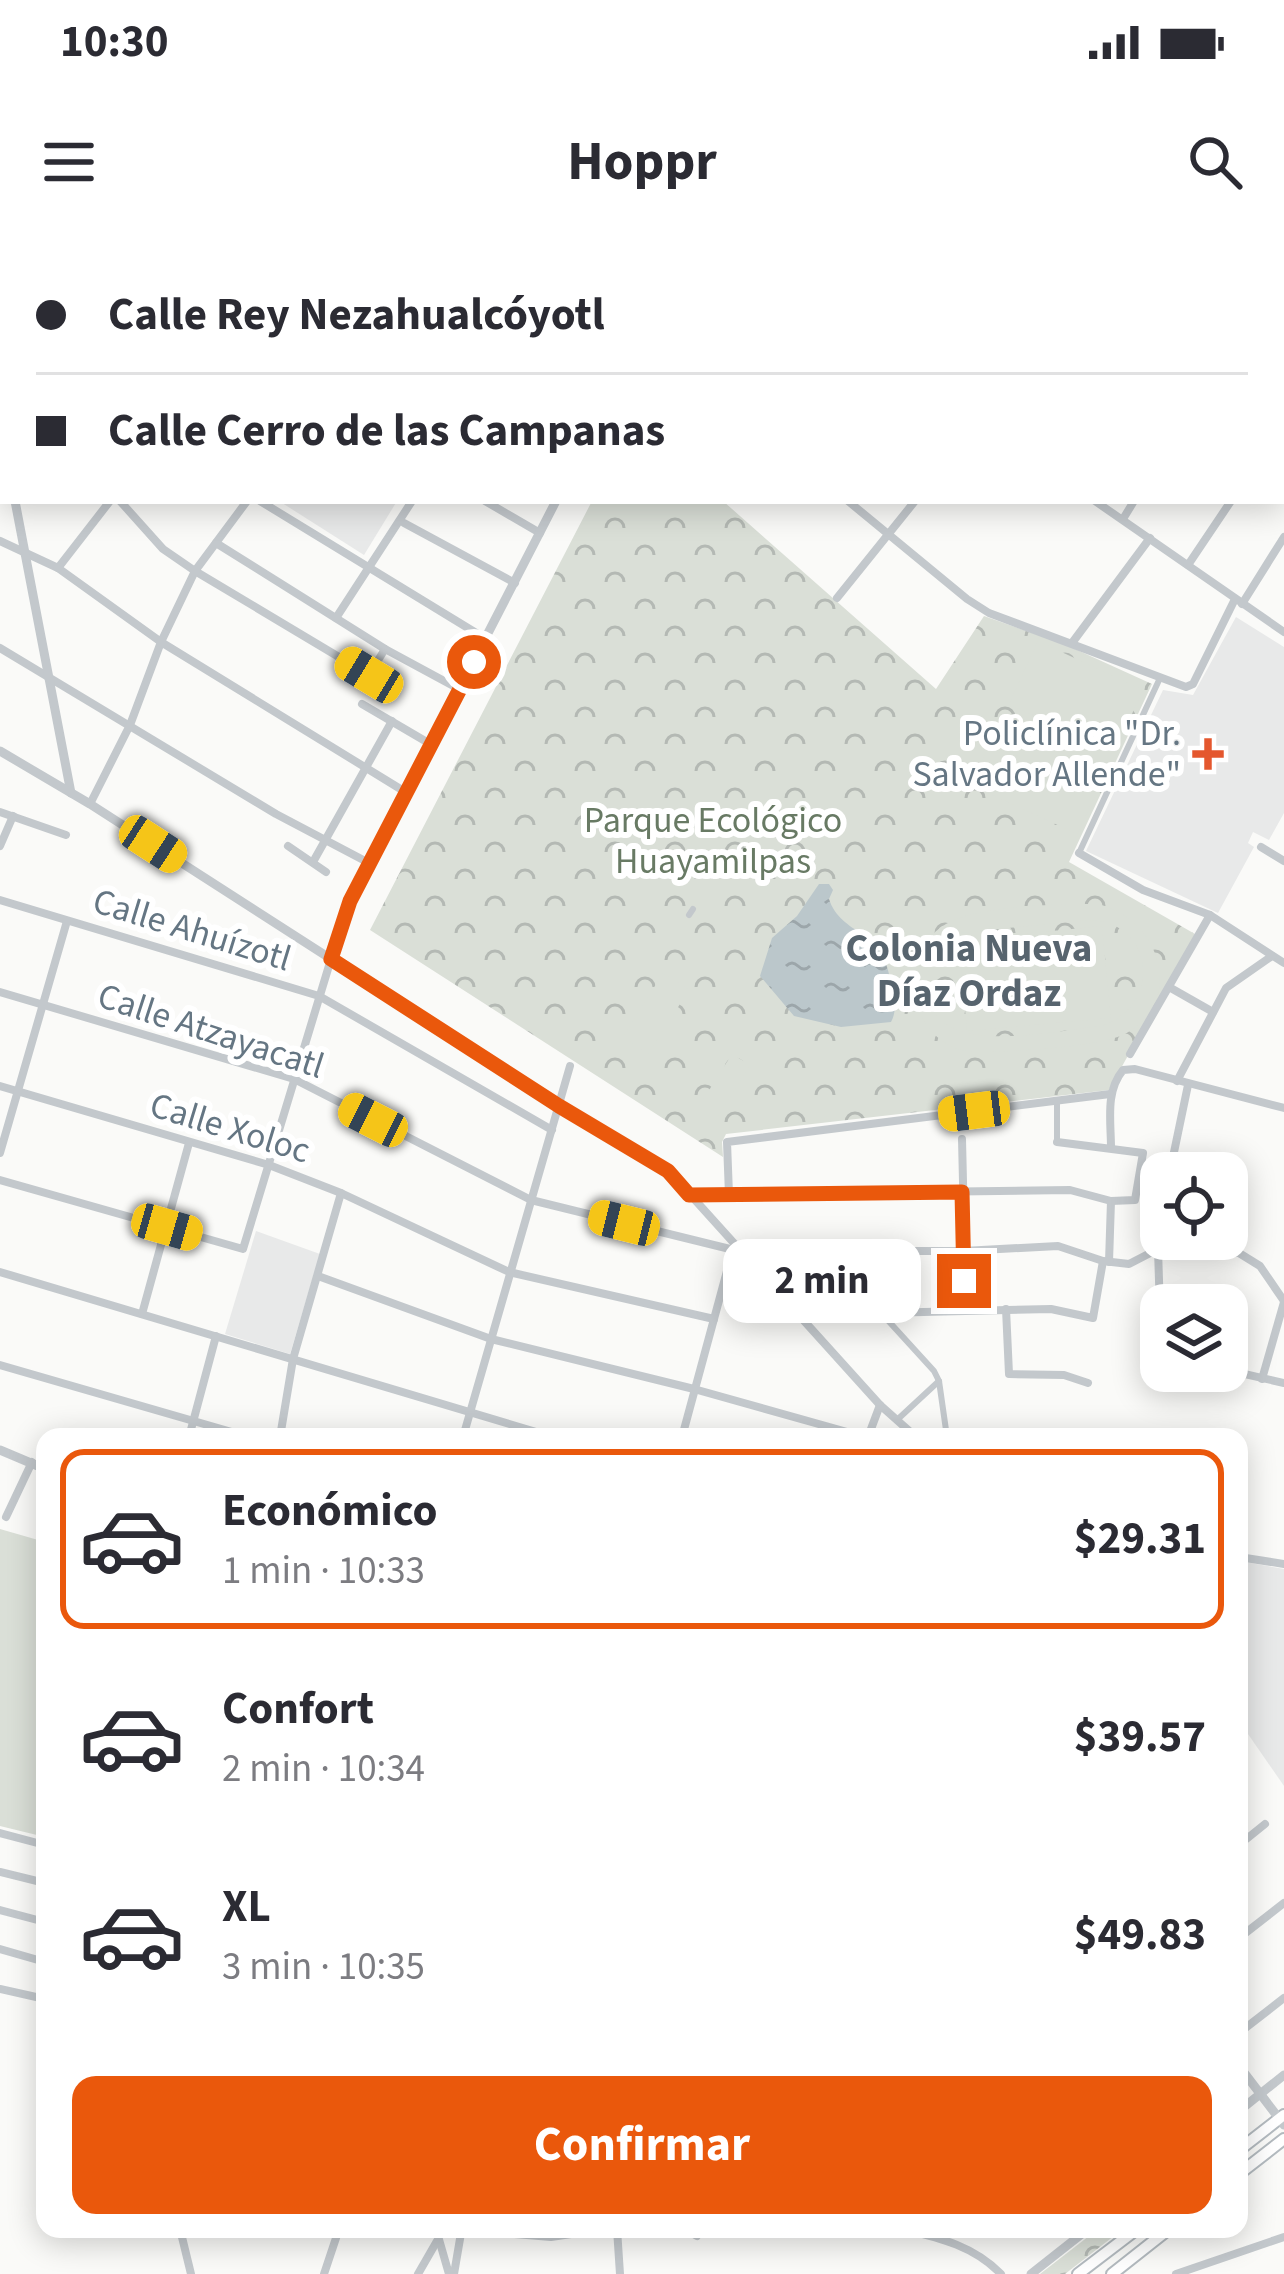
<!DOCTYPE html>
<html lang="es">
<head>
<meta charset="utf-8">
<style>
  body { margin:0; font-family:"Source Sans 3",sans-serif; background:#f7f7f7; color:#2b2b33; height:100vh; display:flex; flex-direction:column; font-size:45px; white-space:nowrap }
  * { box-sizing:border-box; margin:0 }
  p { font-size:39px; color:#7c7c81 }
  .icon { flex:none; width:66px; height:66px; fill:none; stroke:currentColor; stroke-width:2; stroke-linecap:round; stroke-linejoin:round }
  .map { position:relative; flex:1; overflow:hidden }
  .side { position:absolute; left:36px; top:1188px; width:1212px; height:810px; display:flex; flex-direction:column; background:#fff; border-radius:24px; box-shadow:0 6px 30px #0003 }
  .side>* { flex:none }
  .banner { position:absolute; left:0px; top:0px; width:1284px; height:264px; box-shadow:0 6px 30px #0003; display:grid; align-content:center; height:264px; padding:0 36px; background:#fff }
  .fabs { position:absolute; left:1140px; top:912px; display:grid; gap:24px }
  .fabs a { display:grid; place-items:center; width:108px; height:108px; border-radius:24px; background:#fff; box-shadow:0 6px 30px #0003; font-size:60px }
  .end { position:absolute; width:54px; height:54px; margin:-27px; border:15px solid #ea580c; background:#fff; box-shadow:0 0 0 6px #fff }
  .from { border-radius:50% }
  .bubble { position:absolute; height:84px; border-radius:24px; background:#fff; box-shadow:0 6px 30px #0003; font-size:39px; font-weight:700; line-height:84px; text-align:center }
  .car { position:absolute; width:36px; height:72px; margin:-36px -18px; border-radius:15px; box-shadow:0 0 9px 3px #0007; background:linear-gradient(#f5c518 24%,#345 0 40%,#f5c518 0 76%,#345 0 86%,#f5c518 0) }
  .banner b { display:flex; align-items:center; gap:42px; height:114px; font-size:45px }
  .banner b+b { border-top:3px solid #e1e1e2 }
  .banner i { width:30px; height:30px; background:#2b2b33 }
  ul { padding:21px 0 0; list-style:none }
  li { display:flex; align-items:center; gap:36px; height:180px; margin:0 24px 18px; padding:0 12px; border:6px solid transparent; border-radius:24px }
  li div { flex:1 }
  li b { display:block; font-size:45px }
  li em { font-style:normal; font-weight:700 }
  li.active { border-color:#ea580c }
  li>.icon { width:108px; height:108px; stroke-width:1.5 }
  .action { display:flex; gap:24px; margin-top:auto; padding:24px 36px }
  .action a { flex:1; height:138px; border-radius:24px; background:#ea580c; color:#fff; font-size:48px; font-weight:700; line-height:138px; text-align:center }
  .status { display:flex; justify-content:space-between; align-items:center; height:84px; padding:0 60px; background:#fff; direction:ltr }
  .status svg { height:33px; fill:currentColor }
  header { display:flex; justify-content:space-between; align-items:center; height:156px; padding:0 36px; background:#fff; font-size:54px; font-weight:700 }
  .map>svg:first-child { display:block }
  .built { fill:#e8e9e9 }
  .forest { fill:url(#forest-crowns) }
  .pitch { fill:#dadfd7; fill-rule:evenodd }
  .water { fill:url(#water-ripples) }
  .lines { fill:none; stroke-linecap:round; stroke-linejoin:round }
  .secondary-casing { stroke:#b3babf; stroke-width:14 }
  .pedestrian { stroke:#c3c8cc; stroke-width:6 }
  .minor { stroke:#c3c8cc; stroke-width:8 }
  .tertiary { stroke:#c3c8cc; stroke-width:9 }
  .secondary { stroke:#fff; stroke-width:10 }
  .route { stroke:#ea580c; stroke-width:15 }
  .poi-dot { fill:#e4572e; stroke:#fff; stroke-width:4.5 }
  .labels { text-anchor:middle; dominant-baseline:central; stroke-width:12; stroke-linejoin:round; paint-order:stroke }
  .poi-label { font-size:36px; fill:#657683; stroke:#fff; text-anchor:end }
  .park-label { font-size:36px; fill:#687a64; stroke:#fff }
  .street-label { font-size:36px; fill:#657683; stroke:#fff }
  .neighbourhood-label { font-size:39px; font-weight:bold; fill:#57646e; stroke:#fff }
</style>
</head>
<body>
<div class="status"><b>10:30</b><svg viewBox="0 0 49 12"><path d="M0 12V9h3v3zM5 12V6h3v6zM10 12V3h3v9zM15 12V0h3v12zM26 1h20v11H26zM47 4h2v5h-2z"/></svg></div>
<header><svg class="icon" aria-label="menu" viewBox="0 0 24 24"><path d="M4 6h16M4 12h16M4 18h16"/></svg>Hoppr<svg class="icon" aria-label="search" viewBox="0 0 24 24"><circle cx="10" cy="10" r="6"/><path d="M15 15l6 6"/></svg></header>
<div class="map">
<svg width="1284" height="2034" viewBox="0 0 1284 2034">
  <defs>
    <pattern id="forest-crowns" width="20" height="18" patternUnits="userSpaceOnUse" patternTransform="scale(3)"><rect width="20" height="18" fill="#dadfd7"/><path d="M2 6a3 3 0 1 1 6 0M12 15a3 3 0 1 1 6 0" fill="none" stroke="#b4b9b4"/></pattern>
    <pattern id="water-ripples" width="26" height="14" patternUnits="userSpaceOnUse" patternTransform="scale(3)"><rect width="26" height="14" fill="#bbc7cb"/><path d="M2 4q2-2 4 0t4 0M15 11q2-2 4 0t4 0" fill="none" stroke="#9ca6aa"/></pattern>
  </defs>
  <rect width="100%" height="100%" fill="#fafaf8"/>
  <!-- built -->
  <g class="built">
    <path d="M279,261H397L364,315Z"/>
    <path d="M1236,377L1284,407V573L1269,600L1253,592L1248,603L1254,607L1218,673L1086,611L1163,450L1193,455Z"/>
    <path d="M256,991L320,1014L290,1114L225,1094Z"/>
    <path d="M1239,1321L1284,1329V1546L1239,1481Z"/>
  </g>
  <!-- forest -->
  <g class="forest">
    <path d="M592,261H723L936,449L984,376L1064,404L1152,444L1069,622L1195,694L1109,850L726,894L722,902L723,917L370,690Z"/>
    <path d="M1098,1989H1123L1065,2034H1040Z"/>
  </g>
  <!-- pitch -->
  <g class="pitch">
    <path d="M1038,401L1143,450L1114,513L1009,464Z"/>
    <path d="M1000,483L1106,532L1077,594L971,545Z"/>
    <path d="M1097,664C1161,678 1186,762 1125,794C1100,807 1010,812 979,812C913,813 890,721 943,686C974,665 1059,664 1097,664ZM1087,680C1154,679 1164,766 1101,786C1055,790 928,822 927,747C927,722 940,705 961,693Z"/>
    <path d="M1102,686L1111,778L967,791L959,700Z"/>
    <path d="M663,733L689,750L648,814L623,797Z"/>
    <path d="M732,814L750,825L715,881L697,869Z"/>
    <path d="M0,1289L45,1302V1597L0,1586Z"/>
  </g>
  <!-- water -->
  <path class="water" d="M819,644H829L833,650L829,659C841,696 884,688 891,744C893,759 898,769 891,782L841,787L794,776L760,736L772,698L797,676Z"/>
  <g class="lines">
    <defs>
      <g id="secondary">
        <path d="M1239,1910L1284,1875"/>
        <path d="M1239,1934L1284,1899"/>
        <path d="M1078,2034L1137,1989"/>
        <path d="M1112,2034L1169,1989"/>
      </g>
    </defs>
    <!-- secondary casing -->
    <use href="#secondary" class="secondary-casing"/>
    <!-- pedestrian -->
    <g class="pedestrian">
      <path d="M1079,613L1160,438"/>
      <path d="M689,675L693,669"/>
      <path d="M1057,861V902"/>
      <path d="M883,1075L934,1131L939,1141L947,1197"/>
      <path d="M898,1179L939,1141"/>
    </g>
    <!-- minor -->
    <g class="minor">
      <path d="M86,0L90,3"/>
      <path d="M310,0L313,3"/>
      <path d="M526,0L530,3"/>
      <path d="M740,0L744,3"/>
      <path d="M961,0L964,3"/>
      <path d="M1186,0L1190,3"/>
      <path d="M320,3L323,0"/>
      <path d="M1126,3L1129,0"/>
      <path d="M1281,31H1284"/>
      <path d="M0,83L3,85"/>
      <path d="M1281,186L1284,182"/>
      <path d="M120,261L163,309L195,331L369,435L385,409"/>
      <path d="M260,261L486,399"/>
      <path d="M485,261L540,293"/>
      <path d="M848,261L967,359L989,373L1186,447L1193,444L1235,359"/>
      <path d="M1095,261L1284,392"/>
      <path d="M1123,279L1134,261"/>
      <path d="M404,283L515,343"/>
      <path d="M0,301L58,328L161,402L407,553"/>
      <path d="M216,303L385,409L459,449"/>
      <path d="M1188,325L1231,261"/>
      <path d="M58,328L110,261"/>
      <path d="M837,358L915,261"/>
      <path d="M1242,364L1284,297"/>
      <path d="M336,378L412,261"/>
      <path d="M1072,403L1150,298"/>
      <path d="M0,408L276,574L369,623"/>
      <path d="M362,464L432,505"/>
      <path d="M90,564L130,485L161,402L195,331L247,261"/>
      <path d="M0,572L66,595"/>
      <path d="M0,606L13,576"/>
      <path d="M288,606L326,632"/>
      <path d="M1261,607L1284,621"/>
      <path d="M1079,613L1143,650L1210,675L1284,723"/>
      <path d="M313,622L392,481"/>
      <path d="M0,660L319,756L552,890"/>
      <path d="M1169,747L1213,772"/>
      <path d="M0,752L294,839L531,960L738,1011H963L1058,1006L1103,1021L1129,1024L1158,1009L1239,1013L1260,1026L1284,1061"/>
      <path d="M1130,814L1210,675"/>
      <path d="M1177,841L1226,748L1272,716"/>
      <path d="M0,846L269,925L341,953L509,1032L714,1079"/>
      <path d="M962,899L966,1070"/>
      <path d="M1111,908C1111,881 1105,852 1123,830L1135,829L1284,868"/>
      <path d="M0,913L67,681"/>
      <path d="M1178,933L1173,917L1188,845"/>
      <path d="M0,940L243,1009L331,719L559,866L668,930L880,1165L916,1197"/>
      <path d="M691,955L1070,950L1111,961L1135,960L1143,913L1057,902"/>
      <path d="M729,955L727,902L1110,854"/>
      <path d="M1158,1009L1160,1072"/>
      <path d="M1109,1022L1111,961"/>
      <path d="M0,1032L553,1197"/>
      <path d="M318,1036L491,1099L694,1149L865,1197"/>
      <path d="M1006,1069L1009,1134L1064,1135L1088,1143"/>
      <path d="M142,1074L189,903"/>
      <path d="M798,1075L1051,1069L1093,1078L1103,1021"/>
      <path d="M0,1125L249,1197"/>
      <path d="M1227,1130L1284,1143"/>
      <path d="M1262,1139L1284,1062"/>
      <path d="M189,1197L216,1096"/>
      <path d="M280,1197L293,1119L341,953"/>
      <path d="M463,1197L570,826"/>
      <path d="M682,1197L730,1020L738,1011"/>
      <path d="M868,1197L880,1165"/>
      <path d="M6,1277L32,1222"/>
      <path d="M1239,1317L1284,1324"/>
      <path d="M0,1593L45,1605"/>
      <path d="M1239,1605L1265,1584"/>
      <path d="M0,1632L45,1643"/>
      <path d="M0,1670L45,1682"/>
      <path d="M1239,1698L1284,1663"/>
      <path d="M0,1709L45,1722"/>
      <path d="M0,1749L45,1759"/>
      <path d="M1239,1793L1284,1758"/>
      <path d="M180,1989L191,2034"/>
      <path d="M436,1989L449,2034"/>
      <path d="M617,1989L620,2034"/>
      <path d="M622,1989L656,1994L665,1989"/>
      <path d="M685,1989L697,1996"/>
      <path d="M903,1989C940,1998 974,2006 1001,2034"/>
      <path d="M324,2034L339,1989"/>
      <path d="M418,2034L437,2001"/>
      <path d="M454,2034L461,1993L468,1990L551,1997L605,1989"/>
      <path d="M1176,2034L1284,1997"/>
    </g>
    <!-- tertiary -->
    <g class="tertiary">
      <path d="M719,3L722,0"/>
      <path d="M0,178L3,194"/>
      <path d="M15,261L71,553"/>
      <path d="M0,511L90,564L331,719L350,661L556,261"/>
      <path d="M0,1210L45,1229"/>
      <path d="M1239,1826L1284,1885"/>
      <path d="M1239,1871L1284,1835"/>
      <path d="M1031,2034L1088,1989"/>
    </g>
    <!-- secondary -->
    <use href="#secondary" class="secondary"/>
  </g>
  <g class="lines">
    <!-- route -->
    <path class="route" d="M474,422L350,661L331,719L559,866L668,931L689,955L962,952L964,1041"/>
  </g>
  <!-- markers -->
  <path class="poi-dot" d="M1202 496h12v12h12v12h-12v12h-12v-12h-12v-12h12z"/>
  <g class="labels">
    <!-- poi labels -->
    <g class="poi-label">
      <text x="1181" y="493">Policlínica "Dr.<tspan x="1181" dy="41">Salvador Allende"</tspan></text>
    </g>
    <!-- park labels -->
    <g class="park-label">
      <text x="713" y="580">Parque Ecológico<tspan x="713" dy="41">Huayamilpas</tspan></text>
    </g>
    <!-- street labels -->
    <g class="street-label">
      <text transform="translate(192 690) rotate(17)">Calle Ahuízotl</text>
      <text transform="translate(211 791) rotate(18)">Calle Atzayacatl</text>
      <text transform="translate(230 888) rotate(17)">Calle Xoloc</text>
    </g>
    <!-- neighbourhood labels -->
    <g class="neighbourhood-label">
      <text x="969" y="709">Colonia Nueva<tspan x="969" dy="45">Díaz Ordaz</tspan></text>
    </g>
  </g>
</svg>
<div class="fabs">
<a><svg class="icon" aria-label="locate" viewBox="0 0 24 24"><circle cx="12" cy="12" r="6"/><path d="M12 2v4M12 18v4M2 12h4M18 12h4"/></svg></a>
<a><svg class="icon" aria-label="layers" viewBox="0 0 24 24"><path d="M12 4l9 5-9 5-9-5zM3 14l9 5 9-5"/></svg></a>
</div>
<i class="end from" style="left:474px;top:422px"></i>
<i class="end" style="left:964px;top:1041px"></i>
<div class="bubble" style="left:723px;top:999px;width:198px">2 min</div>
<i class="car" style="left:369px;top:435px;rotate:301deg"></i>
<i class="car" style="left:153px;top:604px;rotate:123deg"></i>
<i class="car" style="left:974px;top:871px;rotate:263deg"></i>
<i class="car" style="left:373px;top:880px;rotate:297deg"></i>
<i class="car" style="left:624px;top:983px;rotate:284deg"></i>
<i class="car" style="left:167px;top:987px;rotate:106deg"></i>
<div class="banner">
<b><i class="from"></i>Calle Rey Nezahualcóyotl</b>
<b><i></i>Calle Cerro de las Campanas</b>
</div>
<section class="side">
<ul>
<li class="active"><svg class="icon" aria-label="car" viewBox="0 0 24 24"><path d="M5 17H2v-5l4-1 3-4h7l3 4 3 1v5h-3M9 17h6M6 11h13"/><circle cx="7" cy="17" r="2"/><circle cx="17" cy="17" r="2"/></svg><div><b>Económico</b><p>1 min · 10:33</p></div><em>$29.31</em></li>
<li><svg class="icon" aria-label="car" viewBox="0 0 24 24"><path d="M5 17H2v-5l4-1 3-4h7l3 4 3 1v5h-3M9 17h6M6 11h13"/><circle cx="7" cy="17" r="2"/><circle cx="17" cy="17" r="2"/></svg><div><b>Confort</b><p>2 min · 10:34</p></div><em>$39.57</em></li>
<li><svg class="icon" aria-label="car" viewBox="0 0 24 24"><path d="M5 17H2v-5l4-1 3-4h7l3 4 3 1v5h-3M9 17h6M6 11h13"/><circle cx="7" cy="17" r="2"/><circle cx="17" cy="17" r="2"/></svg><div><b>XL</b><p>3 min · 10:35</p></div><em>$49.83</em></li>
</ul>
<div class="action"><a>Confirmar</a></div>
</section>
</div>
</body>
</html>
